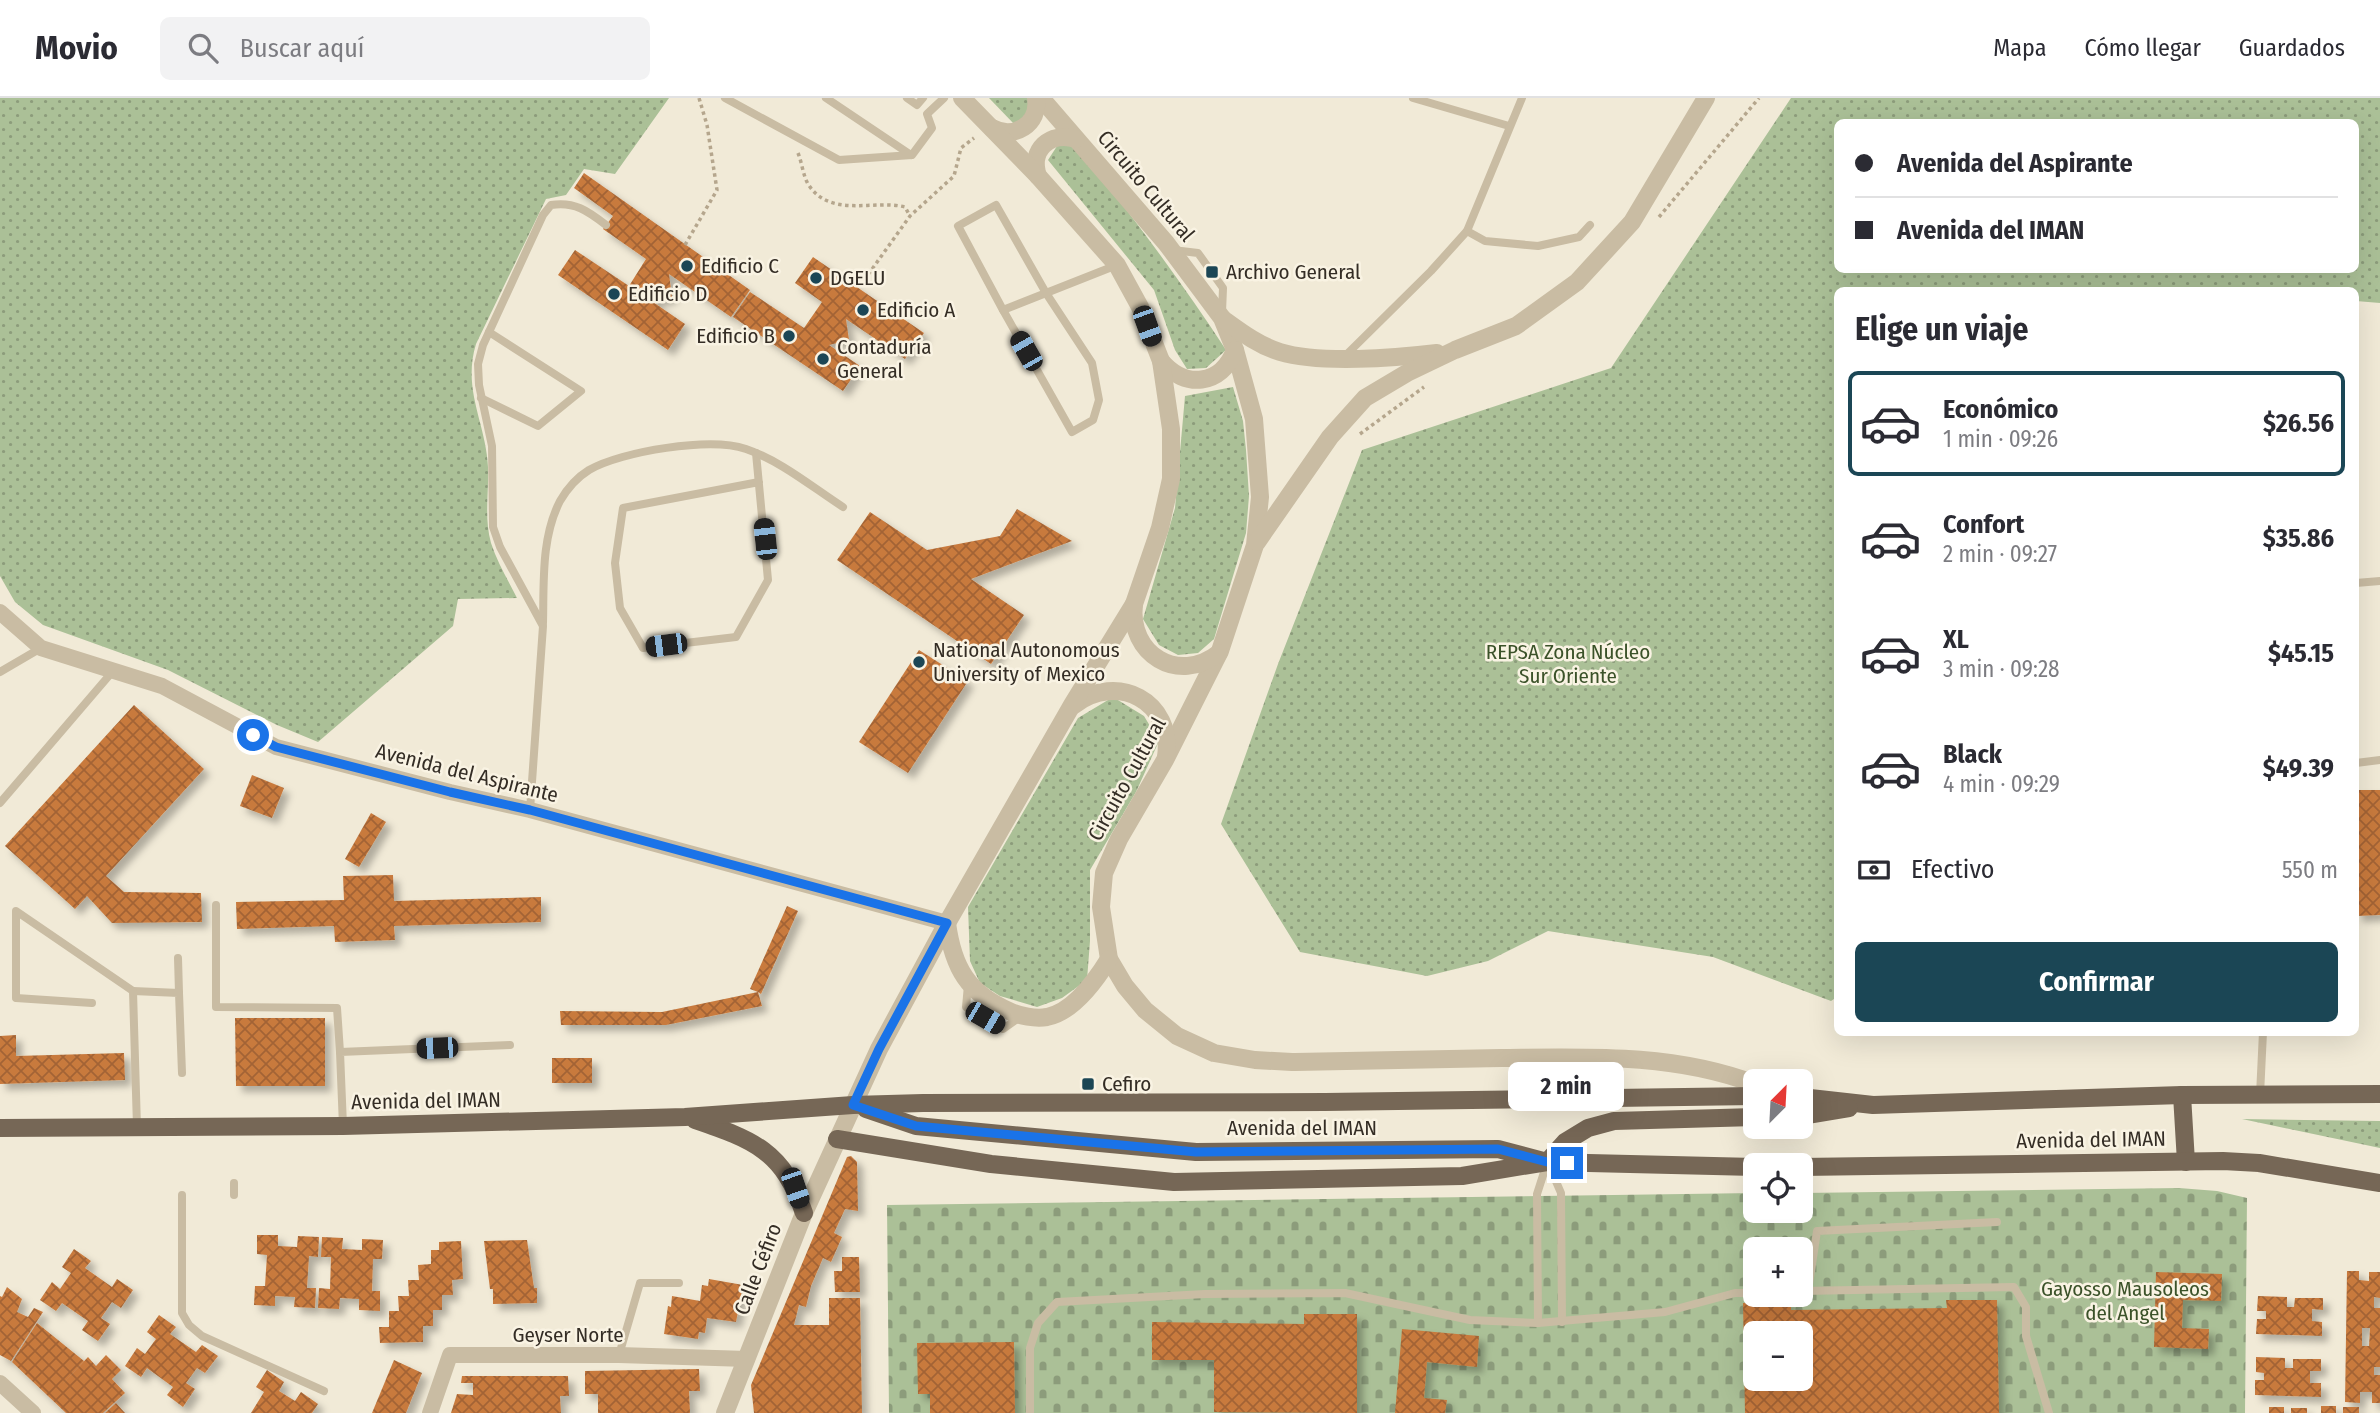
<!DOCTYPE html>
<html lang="es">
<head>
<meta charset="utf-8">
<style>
  body { margin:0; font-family:"Fira Sans Condensed",sans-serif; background:#f2f2f3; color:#2b2b33; height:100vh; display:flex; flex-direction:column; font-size:26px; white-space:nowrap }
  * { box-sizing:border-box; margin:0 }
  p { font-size:23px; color:#7c7c81 }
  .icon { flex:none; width:38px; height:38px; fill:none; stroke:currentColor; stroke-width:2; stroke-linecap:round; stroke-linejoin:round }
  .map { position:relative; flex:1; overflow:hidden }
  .drawer { position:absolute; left:1834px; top:189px; width:525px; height:749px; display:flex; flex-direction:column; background:#fff; border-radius:10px; box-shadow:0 7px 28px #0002 }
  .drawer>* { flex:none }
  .top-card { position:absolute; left:1834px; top:21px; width:525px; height:154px; border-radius:10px; box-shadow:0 7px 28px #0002; display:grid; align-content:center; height:154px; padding:0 21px; background:#fff }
  .needle { width:46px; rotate:24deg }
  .fabs { position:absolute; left:1743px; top:971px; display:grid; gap:14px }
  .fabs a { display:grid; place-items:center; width:70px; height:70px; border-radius:10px; background:#fff; box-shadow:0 7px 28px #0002; font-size:35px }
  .end { position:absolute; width:32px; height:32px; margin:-16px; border:9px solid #1a73e8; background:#fff; box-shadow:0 0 0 4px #fff }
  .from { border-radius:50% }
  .bubble { position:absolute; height:49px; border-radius:10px; background:#fff; box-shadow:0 7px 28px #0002; font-size:23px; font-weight:700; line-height:49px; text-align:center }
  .car { position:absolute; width:21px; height:42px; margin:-21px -10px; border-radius:9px; box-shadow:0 0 5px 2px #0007; background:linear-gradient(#222 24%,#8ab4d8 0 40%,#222 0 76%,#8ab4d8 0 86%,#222 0) }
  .top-card b { display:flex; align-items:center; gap:24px; height:66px; font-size:26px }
  .top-card b+b { border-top:2px solid #e1e1e2 }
  .top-card i { width:18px; height:18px; background:#2b2b33 }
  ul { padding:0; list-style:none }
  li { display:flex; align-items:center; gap:21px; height:105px; margin:0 14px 10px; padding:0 7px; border:4px solid transparent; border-radius:10px }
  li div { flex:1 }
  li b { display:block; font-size:26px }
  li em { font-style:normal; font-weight:700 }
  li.active { border-color:#1b4655 }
  li>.icon { width:63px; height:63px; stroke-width:1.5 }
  h2 { padding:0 21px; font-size:32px; line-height:84px }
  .pay { display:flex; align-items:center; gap:18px; height:77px; padding:0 21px; font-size:26px }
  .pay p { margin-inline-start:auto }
  .primary-button { display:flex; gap:14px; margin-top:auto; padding:14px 21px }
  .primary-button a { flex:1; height:80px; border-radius:10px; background:#1b4655; color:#fff; font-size:28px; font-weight:700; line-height:80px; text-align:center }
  header { display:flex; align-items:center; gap:42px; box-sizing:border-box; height:98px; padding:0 35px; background:#fff; border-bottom:2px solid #e1e1e2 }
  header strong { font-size:33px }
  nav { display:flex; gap:38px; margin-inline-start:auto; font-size:24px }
  .search { width:490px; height:63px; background:#f2f2f3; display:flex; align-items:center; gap:18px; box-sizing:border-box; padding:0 24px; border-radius:10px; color:#7c7c81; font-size:26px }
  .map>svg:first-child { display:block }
  .green { fill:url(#green-dots); fill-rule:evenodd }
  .cemetery { fill:url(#cemetery-stones); fill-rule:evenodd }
  .building { fill:url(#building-cross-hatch); fill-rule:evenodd; filter:url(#shadow) }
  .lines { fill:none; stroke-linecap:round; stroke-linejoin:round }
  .path { stroke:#b5a68d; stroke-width:3.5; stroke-dasharray:3.5 3.5; stroke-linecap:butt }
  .service { stroke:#c9bca3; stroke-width:8 }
  .minor { stroke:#c9bca3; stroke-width:16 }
  .tertiary { stroke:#c9bca3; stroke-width:18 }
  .primary { stroke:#766756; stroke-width:18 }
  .route { stroke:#1a73e8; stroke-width:9 }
  .poi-dot { fill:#1b4655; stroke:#f9f3e3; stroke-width:2.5 }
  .labels { text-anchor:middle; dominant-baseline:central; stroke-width:5; stroke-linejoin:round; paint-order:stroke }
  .street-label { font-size:21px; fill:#342d25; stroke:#f9f3e3 }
  .poi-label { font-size:21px; fill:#342d25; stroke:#f9f3e3; text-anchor:start }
  .park-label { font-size:21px; fill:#3b5229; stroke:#f9f3e3 }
</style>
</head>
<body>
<header>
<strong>Movio</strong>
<div class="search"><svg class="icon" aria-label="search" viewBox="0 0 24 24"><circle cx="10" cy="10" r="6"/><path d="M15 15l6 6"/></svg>Buscar aquí</div>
<nav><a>Mapa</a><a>Cómo llegar</a><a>Guardados</a></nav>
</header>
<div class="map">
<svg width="2380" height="1315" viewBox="0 0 2380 1315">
  <defs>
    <pattern id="green-dots" width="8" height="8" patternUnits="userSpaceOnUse" patternTransform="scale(1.75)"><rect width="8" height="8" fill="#abc097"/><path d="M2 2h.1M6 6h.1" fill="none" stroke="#8c9c7b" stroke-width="1.8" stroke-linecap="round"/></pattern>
    <pattern id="cemetery-stones" width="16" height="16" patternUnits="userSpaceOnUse" patternTransform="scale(1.75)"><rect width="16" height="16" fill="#abc097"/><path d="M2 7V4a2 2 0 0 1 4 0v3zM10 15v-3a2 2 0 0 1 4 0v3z" fill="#8c9c7b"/></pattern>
    <pattern id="building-cross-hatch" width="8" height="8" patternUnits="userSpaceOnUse" patternTransform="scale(1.75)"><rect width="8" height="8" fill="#c87a3e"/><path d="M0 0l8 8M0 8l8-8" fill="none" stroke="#a36434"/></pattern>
    <filter id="shadow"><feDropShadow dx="6" dy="6" stdDeviation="3.5" flood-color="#0004"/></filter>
  </defs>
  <rect width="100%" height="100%" fill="#f1ead7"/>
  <!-- green -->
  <g class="green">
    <path d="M0,0H669L615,76L584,71L566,97L546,101L476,246C462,292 486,325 488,369C489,395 484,420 491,445C497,464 508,482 517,500L458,501L453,528L318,644L277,627L168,572L43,527L15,504L0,478Z"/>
    <path d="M989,0H1032L1026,20L1015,27Z"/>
    <path d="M1791,0H2380V205L2356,203V192H1838L1837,899L1831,903L1713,859L1548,833L1488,863L1427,878L1300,854L1221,726L1278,566L1362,352L1611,270ZM2356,24V172H1838V24Z"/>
    <path d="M1059,45H1074C1128,112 1179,180 1226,252L1206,270L1187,271L1175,252L1154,192L1048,62Z"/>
    <path d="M1233,289L1243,323L1246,352L1249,398L1246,435L1214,541L1198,555L1178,557L1159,547L1143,521L1175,410L1185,298Z"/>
    <path d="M1113,599L1144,618L1159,643L1136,694L1090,772V843L1087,882L1062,900L1037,909L1000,898L980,885L970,863L968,809L1078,620Z"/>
    <path d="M2242,1021L2380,1023V1050Z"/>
  </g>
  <!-- cemetery -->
  <path class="cemetery" d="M2179,1090L2217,1093L2247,1100L2245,1315H889L887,1107L1755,1095V1113H1801V1095ZM1755,1152H1801V1197H1755ZM1755,1236H1801V1281H1755Z"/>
  <!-- building -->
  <g class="building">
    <path d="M584,75L750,192L731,219L669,176L672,199L653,204L685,226L668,252L558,177L575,152L629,188L646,161L603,131L613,118L574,90Z"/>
    <path d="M813,159L924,235L905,261L846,221L849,242L829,247L860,268L843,293L733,219L750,194L804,230L822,204L795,185Z"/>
    <path d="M1017,411L1072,443L971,481L1024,517L991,566L837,462L870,414L927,452L1000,438Z"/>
    <path d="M919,552L968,583L908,675L859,644Z"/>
    <path d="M134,607L204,671L106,778L124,794L201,795L202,824L112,825L87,798L75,811L5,748Z"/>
    <path d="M252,677L284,690L272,720L240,708Z"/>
    <path d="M2356,692H2380V817L2356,818Z"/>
    <path d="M371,715L386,724L359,769L345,761Z"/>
    <path d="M393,777L394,803L541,799V824L394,828L395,842L335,844L334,828L237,831L236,804L344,802L343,778Z"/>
    <path d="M787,808L798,813L761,896L758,894L762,908L666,927H561L560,913L662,914L758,894L750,891Z"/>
    <path d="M235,920H325V988H236Z"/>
    <path d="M16,937V958L124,955L125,982L0,986V938Z"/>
    <rect x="552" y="960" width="40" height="25"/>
    <path d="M851,1058L857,1064L858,1113L845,1111L834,1135L842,1139L831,1164L823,1160L811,1188L806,1209L799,1207L794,1227H829V1200H860L862,1315H754L751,1287L847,1059Z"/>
    <path d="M257,1137H278V1148L297,1149L298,1138L319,1139L318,1159L309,1158L307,1190H316L315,1210L294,1209L295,1199L275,1198V1208L254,1207L255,1188H265L267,1157L257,1156Z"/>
    <path d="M322,1139L343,1140L342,1151L362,1152V1141L383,1142L382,1161H373L372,1193H380V1213L359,1212V1201L340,1200L339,1211L318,1210L319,1190L330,1191L331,1159H321Z"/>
    <path d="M527,1142L534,1190H537V1205L493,1206V1191H490L484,1143Z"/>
    <path d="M461,1143L463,1181L452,1182L453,1197H442V1212H433V1228H423V1244L380,1245L379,1229H389V1213H399L398,1198H409L408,1182H419L418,1167L431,1166V1152H439V1144Z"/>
    <path d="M74,1151L91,1163L85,1170L112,1189L117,1181L133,1192L121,1210L112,1204L101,1220L110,1226L98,1243L82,1232L88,1223L62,1205L56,1213L40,1202L52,1184L60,1191L71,1175L62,1169Z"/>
    <path d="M842,1159H859L860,1194H835L834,1173H842Z"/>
    <path d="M2347,1173H2359V1182L2369,1183V1174H2380V1200L2374,1199V1210H2380V1269H2374V1277H2380V1305H2372V1294H2360V1305L2345,1304ZM2362,1230H2370L2369,1248H2362Z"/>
    <path d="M2156,1174L2222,1176L2221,1203L2183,1202L2182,1230L2209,1231L2208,1251L2154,1249Z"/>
    <path d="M709,1181L743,1187L736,1224L707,1220L705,1235L699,1234L698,1241L664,1236L668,1208L671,1209L672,1198L700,1203L702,1187L708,1188Z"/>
    <path d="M7,1189L22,1201L17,1214L28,1219L34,1210L43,1214L11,1263L0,1257V1198L2,1199Z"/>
    <path d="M2258,1198L2287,1199V1209H2294L2295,1200H2323V1212L2312,1211V1223L2322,1224V1238L2256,1236L2257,1221H2266V1213H2257Z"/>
    <path d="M1946,1202H1997L1999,1315H1745L1743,1205L1791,1204V1212L1947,1210ZM1755,1236H1801V1281H1755Z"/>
    <path d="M1304,1216H1357V1315L1214,1314V1262H1152V1224L1304,1226Z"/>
    <path d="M159,1217L176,1229L170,1236L196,1254L202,1247L218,1258L205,1275L197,1270L186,1285L195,1291L183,1309L167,1297L173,1289L147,1270L141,1279L125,1268L137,1250L145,1256L156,1241L147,1234Z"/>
    <path d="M37,1225L84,1263L56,1293L88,1259L96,1268L106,1257L121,1272L112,1281L125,1295L103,1315H66L12,1264Z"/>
    <path d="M1402,1231L1479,1238L1477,1269L1427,1264L1424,1300L1447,1302L1445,1315H1395Z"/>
    <path d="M1014,1244L1015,1315H930V1296H918L917,1245Z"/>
    <path d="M2256,1259L2285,1260V1270H2293V1261H2321V1273H2310V1285H2321V1299L2255,1297V1282H2264V1275L2256,1274Z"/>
    <path d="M394,1262L422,1275L406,1315H372Z"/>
    <path d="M699,1271L700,1293H689L690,1315H598V1296H585V1273Z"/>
    <path d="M267,1272L284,1284L279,1293L295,1303L301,1294L318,1306L312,1315H251L264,1294L256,1289Z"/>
    <path d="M462,1278H568L569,1298H560L561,1315H451L457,1296L473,1297V1285H461Z"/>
    <path d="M116,1305L125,1315H105Z"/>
    <rect x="2321" y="1308" width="15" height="7"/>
    <rect x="2269" y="1309" width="15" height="6"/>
    <rect x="2343" y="1309" width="16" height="6"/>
    <rect x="2291" y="1310" width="16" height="5"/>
  </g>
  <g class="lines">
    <!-- path -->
    <g class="path">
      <path d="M798,55C802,65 803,77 808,86C830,121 874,101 905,109L910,118"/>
      <path d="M1659,119L1759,0"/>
      <path d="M685,147L717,92L707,27L699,0"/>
      <path d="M860,188L910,118L954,78L961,50L974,40"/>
      <path d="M1360,336L1424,289"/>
    </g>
    <!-- service -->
    <g class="service">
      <path d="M725,0L839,62L912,57L932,30L927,16L944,0"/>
      <path d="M826,0L911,57"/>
      <path d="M907,0L917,7L923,0"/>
      <path d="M1413,0L1509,28"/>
      <path d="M996,107L1046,195L1092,265L1099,302L1093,322L1072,334L1003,212L958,128Z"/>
      <path d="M1467,133L1485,143L1538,148L1579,139L1590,127"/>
      <path d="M1173,152L1198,155L1223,190L1222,214"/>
      <path d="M1003,212L1117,167"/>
      <path d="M1344,259L1431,173L1467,133L1522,0"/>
      <path d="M481,300L538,328L581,293L489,234"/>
      <path d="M756,355L768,482L736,539L643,550L620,510L615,465L623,410L759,384"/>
      <path d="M2356,485L2380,483"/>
      <path d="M543,525C544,484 541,440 560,403C567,391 576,380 589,372C622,353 710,339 746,351C781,363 812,389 843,409"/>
      <path d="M0,574L41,550"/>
      <path d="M2356,665L2380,662"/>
      <path d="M0,705L113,573"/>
      <path d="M530,712L543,528L500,449L493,429L492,348L479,287L478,266L483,247L543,117L551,107C574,103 588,113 606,127"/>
      <path d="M216,807V909L337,910L340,954"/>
      <path d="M178,860L179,895"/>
      <path d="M968,887L966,909L1003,931L1020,919"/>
      <path d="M133,893L179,895L182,975"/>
      <path d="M92,905L16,900V813L133,893L137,1029"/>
      <path d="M2260,997L2263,934"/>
      <path d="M343,1028L340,954L510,947"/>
      <path d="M1548,1065L1561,1095L1562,1224"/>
      <path d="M182,1097V1215L189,1227L202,1238L324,1293"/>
      <path d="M234,1097V1085"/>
      <path d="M1801,1193L2014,1189L2026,1209V1238L2049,1315"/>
      <path d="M1808,1193L1817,1133L1997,1124"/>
      <path d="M1538,1225L1537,1096L1547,1065"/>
      <path d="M619,1257L640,1185H679"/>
      <path d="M1030,1315V1250L1038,1225L1057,1204L1205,1196L1345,1195L1470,1222L1538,1225L1665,1214L1735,1195H1755"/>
    </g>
    <!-- minor -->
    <g class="minor">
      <path d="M0,514L41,550L162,588L276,649L450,694L530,712L947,825"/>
      <path d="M0,1285L33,1315"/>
      <path d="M430,1315L450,1257H619L747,1261"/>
    </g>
    <!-- tertiary -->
    <g class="tertiary">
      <path d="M1041,0L1166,145L1222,220L1235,252L1254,321L1260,399L1255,447L1220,553L1165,662L1119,741L1104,775L1101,809L1109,861L1125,888L1145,912L1177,938L1214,955L1255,962L1292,964C1362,963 1432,961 1501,960C1587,959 1674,955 1755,986"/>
      <path d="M992,30C1014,42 1040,26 1036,0"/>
      <path d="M1038,78C1029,52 1050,33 1076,41"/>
      <path d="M1223,221C1241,234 1258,247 1280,254C1320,266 1395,260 1437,255"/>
      <path d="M1161,263C1185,291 1221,288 1235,252"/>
      <path d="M1257,444L1330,339L1365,300L1407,275L1455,252L1516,228L1577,184L1632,124L1706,0"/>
      <path d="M1134,506C1128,556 1178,587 1219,555"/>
      <path d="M1074,607C1117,574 1174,603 1166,659"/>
      <path d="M947,825C953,870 968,895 1009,913C1020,918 1035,921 1047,919C1073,914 1096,882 1109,861"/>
      <path d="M725,1315L804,1115L879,951L947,825L1072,607L1134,506L1160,430L1171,381V331L1161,263L1140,209L1117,167L1038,78L962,0"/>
    </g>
    <!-- primary -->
    <g class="primary">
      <path d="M2182,997L2186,1064"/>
      <path d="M1801,999L1873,1007L2182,997L2380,996"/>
      <path d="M866,1011L916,1028L1196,1054L1498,1051L1547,1064L1755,1069"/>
      <path d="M1801,1018L1849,1010"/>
      <path d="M695,1022C754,1042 783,1053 804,1115"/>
      <path d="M0,1030L343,1028L685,1019L853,1007L923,1005L1325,1004L1755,998"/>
      <path d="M837,1041L991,1066L1174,1084L1462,1078L1547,1064L1565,1044L1588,1030L1614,1023L1755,1019"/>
      <path d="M1801,1069L2223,1063L2259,1065L2380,1085"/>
    </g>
  </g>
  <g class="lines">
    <!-- route -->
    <path class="route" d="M253,637L276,649L450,694L530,712L947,825L879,951L853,1007L916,1028L1196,1054L1498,1051L1547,1064L1567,1065"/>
  </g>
  <!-- markers -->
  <g class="poi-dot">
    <circle cx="687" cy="168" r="7"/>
    <rect x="1205" y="167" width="14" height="14" rx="3.5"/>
    <circle cx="816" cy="180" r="7"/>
    <circle cx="614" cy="196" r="7"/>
    <circle cx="863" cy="212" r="7"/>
    <circle cx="789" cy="238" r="7"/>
    <circle cx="823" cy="261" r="7"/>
    <circle cx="919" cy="564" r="7"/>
    <rect x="1081" y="979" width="14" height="14" rx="3.5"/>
  </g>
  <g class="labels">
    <!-- street labels -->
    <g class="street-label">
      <text transform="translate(1146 88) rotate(50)">Circuito Cultural</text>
      <text transform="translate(467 675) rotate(14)">Avenida del Aspirante</text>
      <text transform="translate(1127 681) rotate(-61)">Circuito Cultural</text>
      <text transform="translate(426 1003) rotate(-1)">Avenida del IMAN</text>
      <text x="1302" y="1030">Avenida del IMAN</text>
      <text transform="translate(2091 1042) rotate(-1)">Avenida del IMAN</text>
      <text transform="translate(758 1171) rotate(-69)">Calle Céfiro</text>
      <text x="568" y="1237">Geyser Norte</text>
    </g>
    <!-- poi labels -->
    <g class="poi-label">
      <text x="701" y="168">Edificio C</text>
      <text x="1226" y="174">Archivo General</text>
      <text x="830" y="180">DGELU</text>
      <text x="628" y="196">Edificio D</text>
      <text x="877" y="212">Edificio A</text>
      <text x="775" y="238" text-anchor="end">Edificio B</text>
      <text x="837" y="249">Contaduría<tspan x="837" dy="24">General</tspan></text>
      <text x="933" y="552">National Autonomous<tspan x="933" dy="24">University of Mexico</tspan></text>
      <text x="1102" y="986">Cefiro</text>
    </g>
    <!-- park labels -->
    <g class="park-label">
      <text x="1568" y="554">REPSA Zona Núcleo<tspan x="1568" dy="24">Sur Oriente</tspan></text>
      <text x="2125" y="1191">Gayosso Mausoleos<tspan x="2125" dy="24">del Angel</tspan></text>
    </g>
  </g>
</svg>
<div class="fabs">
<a><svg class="needle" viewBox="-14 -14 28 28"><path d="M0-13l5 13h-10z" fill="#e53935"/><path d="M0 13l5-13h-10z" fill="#7c7c81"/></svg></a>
<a><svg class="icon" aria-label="locate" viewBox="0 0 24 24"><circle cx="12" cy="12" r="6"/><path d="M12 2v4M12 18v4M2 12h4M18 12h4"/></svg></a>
<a>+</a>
<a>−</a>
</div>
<i class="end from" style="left:253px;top:637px"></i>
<i class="end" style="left:1567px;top:1065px"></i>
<div class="bubble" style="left:1508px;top:964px;width:116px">2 min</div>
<i class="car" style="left:1147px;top:228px;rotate:160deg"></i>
<i class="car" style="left:1026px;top:253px;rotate:330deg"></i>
<i class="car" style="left:765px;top:441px;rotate:354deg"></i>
<i class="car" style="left:666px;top:547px;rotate:263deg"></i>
<i class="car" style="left:985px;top:920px;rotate:120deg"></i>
<i class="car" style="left:437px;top:950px;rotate:268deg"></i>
<i class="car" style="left:795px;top:1090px;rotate:161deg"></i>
<div class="top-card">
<b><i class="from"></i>Avenida del Aspirante</b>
<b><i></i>Avenida del IMAN</b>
</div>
<section class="drawer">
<h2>Elige un viaje</h2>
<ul>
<li class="active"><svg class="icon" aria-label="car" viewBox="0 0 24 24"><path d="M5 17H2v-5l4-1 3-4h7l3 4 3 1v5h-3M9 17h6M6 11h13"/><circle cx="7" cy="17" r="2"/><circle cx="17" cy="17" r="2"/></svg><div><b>Económico</b><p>1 min · 09:26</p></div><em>$26.56</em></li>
<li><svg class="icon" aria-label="car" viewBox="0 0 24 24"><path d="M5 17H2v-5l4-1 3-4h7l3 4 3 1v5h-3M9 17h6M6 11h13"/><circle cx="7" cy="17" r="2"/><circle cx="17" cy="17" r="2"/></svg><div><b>Confort</b><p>2 min · 09:27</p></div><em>$35.86</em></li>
<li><svg class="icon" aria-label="car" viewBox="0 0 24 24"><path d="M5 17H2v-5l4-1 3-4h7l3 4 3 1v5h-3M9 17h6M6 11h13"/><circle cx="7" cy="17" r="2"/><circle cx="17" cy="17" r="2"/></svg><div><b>XL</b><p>3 min · 09:28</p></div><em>$45.15</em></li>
<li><svg class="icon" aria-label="car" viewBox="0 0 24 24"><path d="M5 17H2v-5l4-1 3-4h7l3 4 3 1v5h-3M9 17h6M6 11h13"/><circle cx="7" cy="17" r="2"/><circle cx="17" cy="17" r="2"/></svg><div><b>Black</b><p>4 min · 09:29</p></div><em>$49.39</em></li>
</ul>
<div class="pay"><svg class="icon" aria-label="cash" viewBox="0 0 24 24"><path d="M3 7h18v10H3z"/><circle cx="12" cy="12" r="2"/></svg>Efectivo<p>550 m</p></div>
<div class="primary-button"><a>Confirmar</a></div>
</section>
</div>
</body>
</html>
